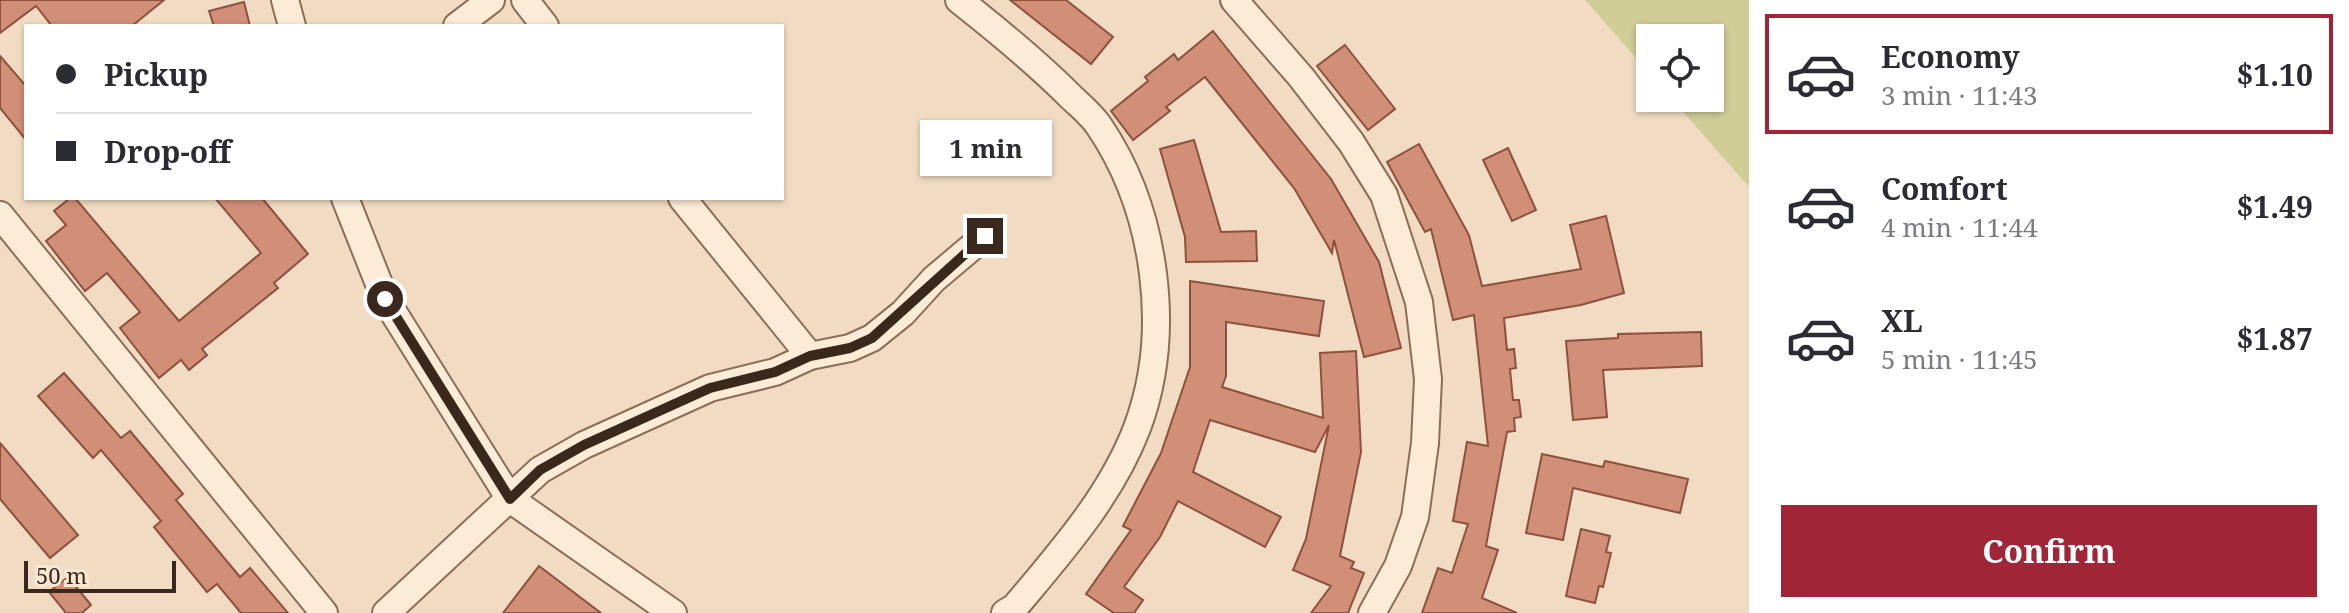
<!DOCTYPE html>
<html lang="en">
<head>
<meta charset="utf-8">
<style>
  body { margin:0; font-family:"Noto Serif",serif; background:#f7f7f7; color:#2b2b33; height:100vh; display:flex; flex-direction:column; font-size:30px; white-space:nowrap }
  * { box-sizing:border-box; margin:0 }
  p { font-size:26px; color:#7c7c81 }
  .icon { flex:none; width:44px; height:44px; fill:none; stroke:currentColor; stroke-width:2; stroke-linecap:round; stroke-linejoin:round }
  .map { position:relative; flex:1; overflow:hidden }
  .sheet { display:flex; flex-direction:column; background:#fff; width:600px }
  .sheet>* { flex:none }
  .top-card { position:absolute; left:24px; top:24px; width:760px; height:176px; border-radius:0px; box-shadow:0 2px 6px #0004; display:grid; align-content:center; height:176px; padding:0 32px; background:#fff }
  .tools { position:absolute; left:1636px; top:24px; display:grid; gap:16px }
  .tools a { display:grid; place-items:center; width:88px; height:88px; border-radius:0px; background:#fff; box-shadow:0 2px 6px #0004; font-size:40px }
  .scale { position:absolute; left:24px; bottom:20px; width:152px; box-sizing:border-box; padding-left:8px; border:4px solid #3b281d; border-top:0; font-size:22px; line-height:28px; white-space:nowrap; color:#3b281d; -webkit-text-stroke:6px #f8e8d3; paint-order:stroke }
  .end { position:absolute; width:36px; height:36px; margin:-18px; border:10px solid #3b281d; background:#fff; box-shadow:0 0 0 4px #fff }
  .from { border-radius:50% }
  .bubble { position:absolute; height:56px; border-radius:0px; background:#fff; box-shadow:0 2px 6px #0004; font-size:26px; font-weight:700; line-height:56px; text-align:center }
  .top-card b { display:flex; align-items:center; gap:28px; height:76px; font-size:30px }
  .top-card b+b { border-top:2px solid #e1e1e2 }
  .top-card i { width:20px; height:20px; background:#2b2b33 }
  ul { padding:14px 0 0; list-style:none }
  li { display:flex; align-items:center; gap:24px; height:120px; margin:0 16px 12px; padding:0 16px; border:4px solid transparent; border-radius:0px }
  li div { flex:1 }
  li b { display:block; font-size:30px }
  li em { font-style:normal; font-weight:700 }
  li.active { border-color:#9f2537 }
  li>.icon { width:72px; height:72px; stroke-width:1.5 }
  .button { display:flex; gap:16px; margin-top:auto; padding:16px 32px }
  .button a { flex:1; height:92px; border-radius:0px; background:#9f2537; color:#fff; font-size:32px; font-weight:700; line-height:92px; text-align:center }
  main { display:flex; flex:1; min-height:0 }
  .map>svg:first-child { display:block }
  .green { fill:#d0ce96 }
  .building { fill:#d18f77; stroke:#8d513d; stroke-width:2 }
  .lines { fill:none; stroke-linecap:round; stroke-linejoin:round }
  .minor-casing { stroke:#8c6d58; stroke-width:30 }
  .minor { stroke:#fbebd7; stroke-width:26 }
  .route { stroke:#3b281d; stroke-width:10 }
</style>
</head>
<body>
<main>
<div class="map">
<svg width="1749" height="613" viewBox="0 0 1749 613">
  <rect width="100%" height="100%" fill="#f1dcc3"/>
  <!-- green -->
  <path class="green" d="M1585,0H1749V187L1671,98H1710V38H1650V74Z"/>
  <!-- building -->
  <g class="building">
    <path d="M0,0H164L132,26H52L36,6L0,33Z"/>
    <path d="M1010,0H1066L1113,37L1091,64Z"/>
    <path d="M244,2L250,26H214L209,11Z"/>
    <path d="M1213,31L1331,179L1379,262L1401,348L1364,357L1334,240L1332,253L1294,188L1205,77L1166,107L1170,111L1133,140L1111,111L1148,81L1145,77L1174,54L1178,60Z"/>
    <path d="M1345,45L1395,109L1368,130L1317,66Z"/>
    <path d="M0,56L26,86V140L0,108Z"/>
    <path d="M1194,140L1221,232L1256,231L1257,261L1186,262L1185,237L1160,149Z"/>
    <path d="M1419,144L1469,235L1482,286L1581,269L1570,225L1606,216L1624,293L1581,305L1504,318L1507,350L1514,349L1516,368L1510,369L1513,400H1519L1521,417L1514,418L1515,431L1507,432L1486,546L1498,550L1482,598L1517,613H1422L1438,568L1452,573L1468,524L1453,521L1467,442L1488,446L1474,315L1453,320L1431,229L1425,232L1387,162Z"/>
    <path d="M1508,148L1536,210L1512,221L1483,160Z"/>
    <path d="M70,198H75L179,321L261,253L215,198H262L308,254L274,283L278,288L202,349L207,355L189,370L181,360L159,378L120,328L140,312L107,273L85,291L46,241L66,225L54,211Z"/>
    <path d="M1190,281L1324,301L1319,336L1226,322V376L1222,387L1323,418L1320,353L1356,351L1361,452L1340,556L1354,562L1351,568L1364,573L1348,613H1311L1331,586L1293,570L1306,539L1329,425L1315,452L1210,420L1193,472L1281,517L1265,547L1178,501L1160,537L1124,587L1143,600L1134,613H1114L1086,594L1131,530L1123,526L1161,453L1190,367Z"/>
    <path d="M1701,332L1702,366L1603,370L1607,417L1573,420L1566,341L1618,338V334Z"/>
    <path d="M64,373L121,438L130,431L183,494L176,500L240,577L250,568L288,613H241L217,584L207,592L154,527L161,521L101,450L93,458L38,396Z"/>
    <path d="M0,443L78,535L50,558L0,499Z"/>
    <path d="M1542,454L1603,467L1605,461L1688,479L1680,513L1573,488L1563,540L1526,533Z"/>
    <path d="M1581,529L1610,536L1606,552L1611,553L1603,587L1599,586L1595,603L1566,596Z"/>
    <path d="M539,566L601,613H503Z"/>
    <path d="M68,577L91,605L82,613H66L49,592Z"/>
  </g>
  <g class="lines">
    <defs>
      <g id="minor">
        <path d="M285,0L292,26"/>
        <path d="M525,0L545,26"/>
        <path d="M959,0C997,30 1035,61 1069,95C1079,105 1091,114 1099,126C1156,210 1173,332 1137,428C1111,496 1061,552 1015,607L1005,613"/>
        <path d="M1234,0L1301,77L1351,142L1384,195L1419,302L1428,379L1425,443L1415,517L1398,566L1372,613"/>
        <path d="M457,26L491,0"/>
        <path d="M345,198L385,299L510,499L673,613"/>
        <path d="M682,198L810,356"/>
        <path d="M0,215L324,613"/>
        <path d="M386,613L540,470L584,445L710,388L775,372L810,356L850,348L872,338L903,313L934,279L985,236"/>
      </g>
    </defs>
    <!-- minor casing -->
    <use href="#minor" class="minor-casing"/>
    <!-- minor -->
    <use href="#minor" class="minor"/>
  </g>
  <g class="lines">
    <!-- route -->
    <path class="route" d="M385,299L510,499L540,470L584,445L710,388L775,372L810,356L850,348L872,338L985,236"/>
  </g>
</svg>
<div class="tools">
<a><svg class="icon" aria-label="locate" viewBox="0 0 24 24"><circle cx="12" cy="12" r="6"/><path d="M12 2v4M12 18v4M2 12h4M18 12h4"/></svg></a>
</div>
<div class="scale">50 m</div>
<i class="end from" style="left:385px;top:299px"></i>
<i class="end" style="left:985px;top:236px"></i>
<div class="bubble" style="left:920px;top:120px;width:132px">1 min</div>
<div class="top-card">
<b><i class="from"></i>Pickup</b>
<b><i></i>Drop-off</b>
</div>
</div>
<section class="sheet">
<ul>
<li class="active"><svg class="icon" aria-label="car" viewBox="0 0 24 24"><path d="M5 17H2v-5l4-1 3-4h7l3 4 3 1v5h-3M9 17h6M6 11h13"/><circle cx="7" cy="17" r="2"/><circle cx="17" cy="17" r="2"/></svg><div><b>Economy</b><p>3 min · 11:43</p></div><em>$1.10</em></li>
<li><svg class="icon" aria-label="car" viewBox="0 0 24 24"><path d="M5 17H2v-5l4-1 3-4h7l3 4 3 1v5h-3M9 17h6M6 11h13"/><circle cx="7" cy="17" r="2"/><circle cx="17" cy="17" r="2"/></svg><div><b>Comfort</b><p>4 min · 11:44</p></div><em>$1.49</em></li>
<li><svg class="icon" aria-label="car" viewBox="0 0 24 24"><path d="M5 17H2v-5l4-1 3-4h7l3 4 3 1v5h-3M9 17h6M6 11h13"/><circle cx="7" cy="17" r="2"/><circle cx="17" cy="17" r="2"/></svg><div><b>XL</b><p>5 min · 11:45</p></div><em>$1.87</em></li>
</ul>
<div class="button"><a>Confirm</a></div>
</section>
</main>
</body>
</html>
